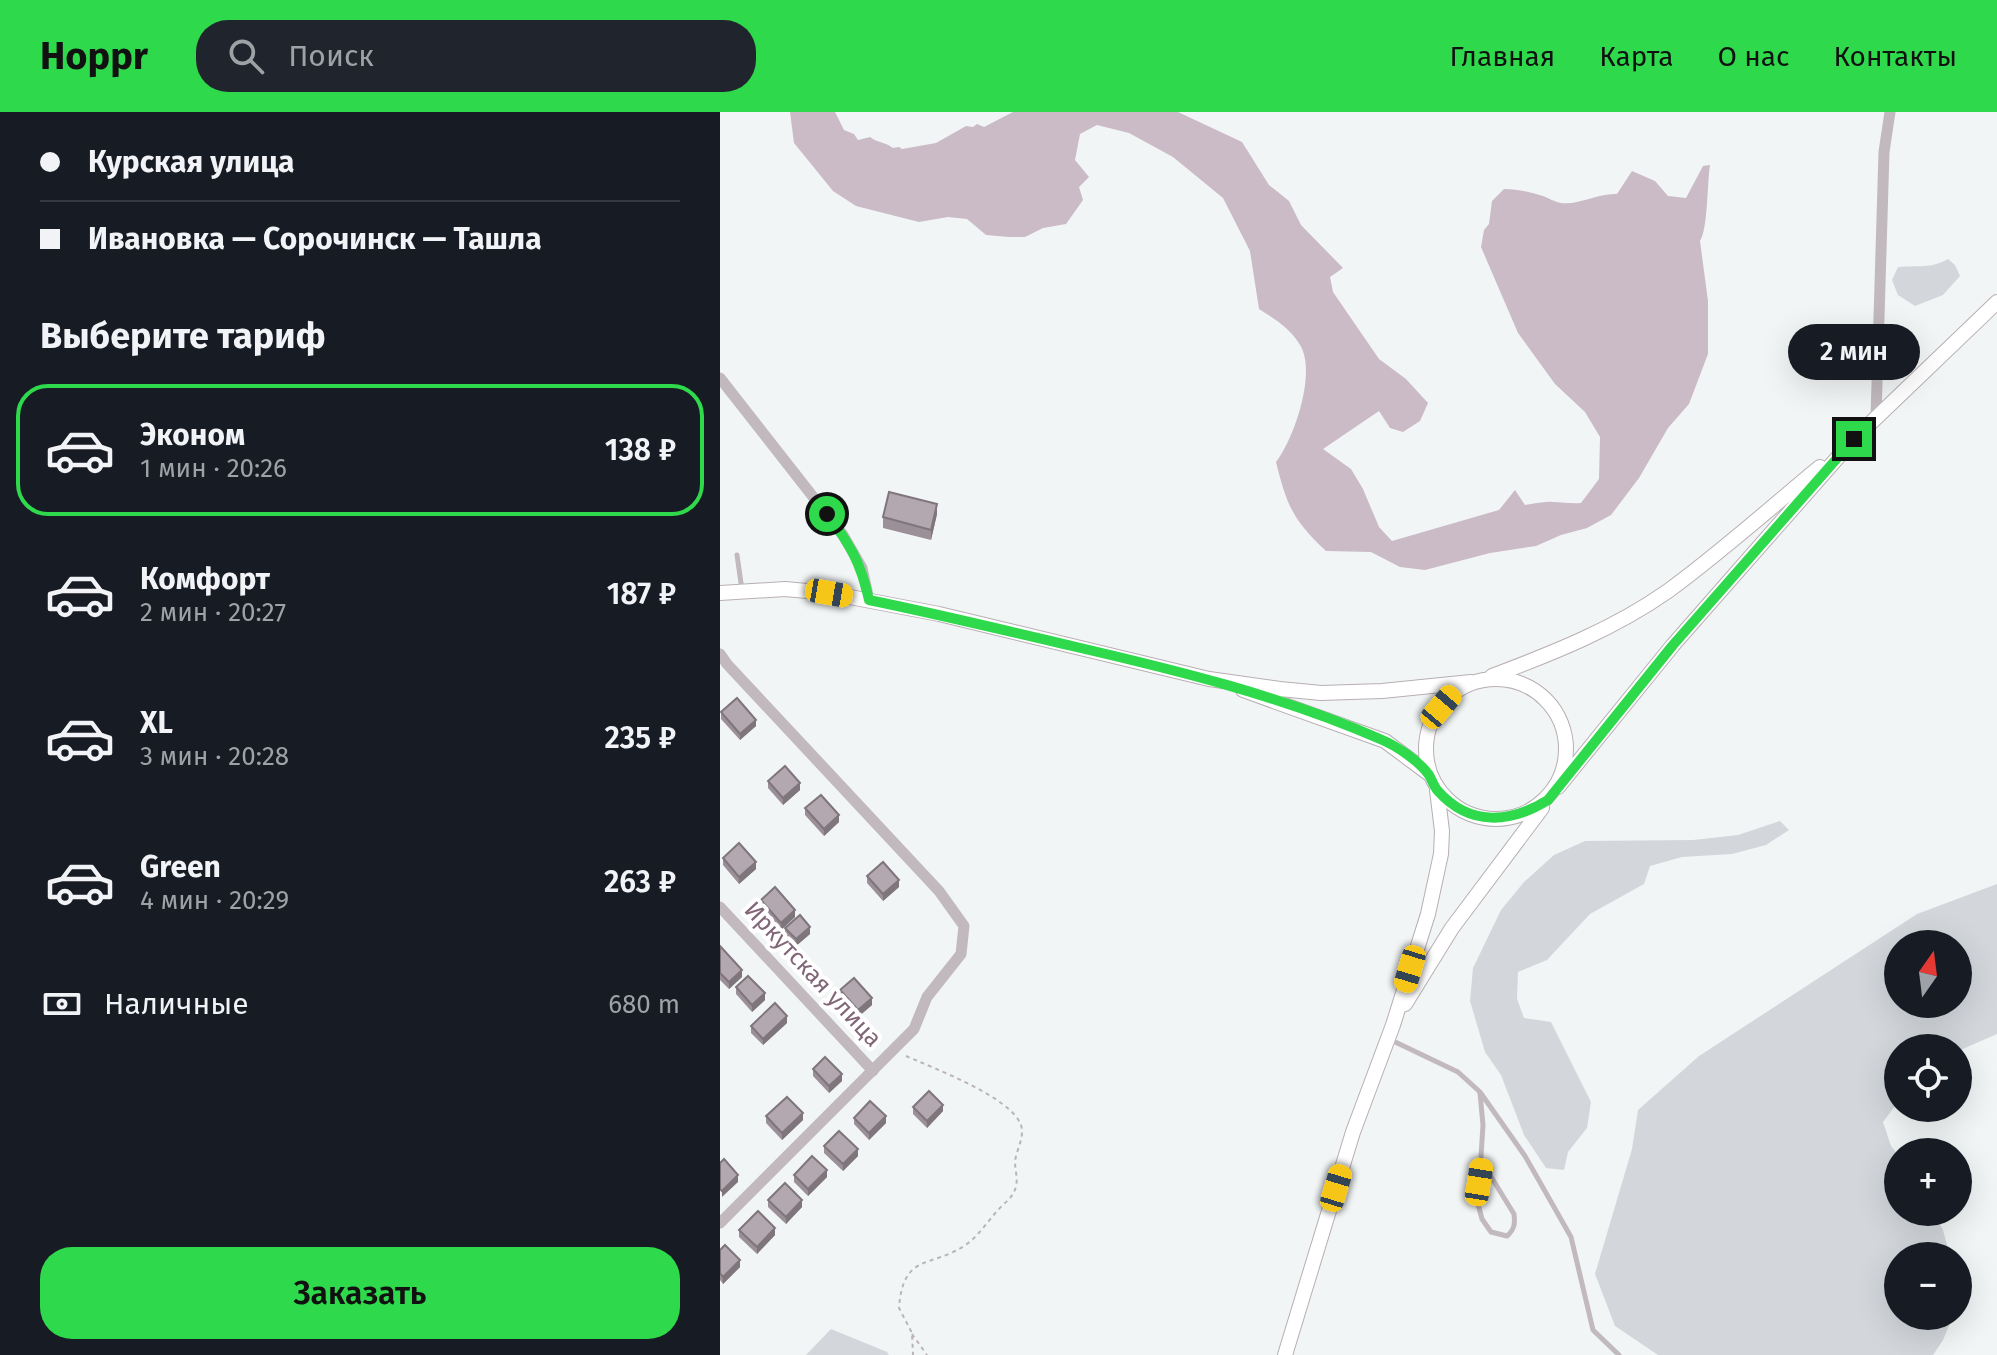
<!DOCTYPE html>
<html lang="ru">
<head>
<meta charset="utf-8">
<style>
  body { margin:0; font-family:"Fira Sans",sans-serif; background:#20242c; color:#f1f3f6; height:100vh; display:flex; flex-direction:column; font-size:30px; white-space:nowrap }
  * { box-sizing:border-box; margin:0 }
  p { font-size:26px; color:#9ea1a6 }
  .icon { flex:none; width:44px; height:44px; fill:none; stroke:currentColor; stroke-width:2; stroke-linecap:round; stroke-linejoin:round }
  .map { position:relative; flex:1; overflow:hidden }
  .panel { display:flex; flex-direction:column; background:#171b24; width:720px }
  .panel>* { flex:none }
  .guide { display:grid; align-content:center; height:176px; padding:0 40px; background:#171b24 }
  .needle { width:52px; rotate:14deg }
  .fabs { position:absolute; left:1164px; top:818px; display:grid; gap:16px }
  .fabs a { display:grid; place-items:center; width:88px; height:88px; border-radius:50%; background:#171b24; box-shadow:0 8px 32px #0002; font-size:40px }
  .end { position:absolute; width:36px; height:36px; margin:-18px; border:10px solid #2ed94b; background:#111; box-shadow:0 0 0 4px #111 }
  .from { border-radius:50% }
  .bubble { position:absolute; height:56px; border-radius:28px; background:#171b24; box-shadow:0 8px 32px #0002; font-size:26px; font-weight:600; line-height:56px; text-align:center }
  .car { position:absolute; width:24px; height:48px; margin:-24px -12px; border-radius:10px; box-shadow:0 0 6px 2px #0007; background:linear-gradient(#f5c518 24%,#345 0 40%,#f5c518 0 76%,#345 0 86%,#f5c518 0) }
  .guide b { display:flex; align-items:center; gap:28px; height:76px; font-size:30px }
  .guide b+b { border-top:2px solid #363941 }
  .guide i { width:20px; height:20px; background:#f1f3f6 }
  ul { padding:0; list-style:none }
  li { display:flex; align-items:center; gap:24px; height:132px; margin:0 16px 12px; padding:0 24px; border:4px solid transparent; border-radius:32px }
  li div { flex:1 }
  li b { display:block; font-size:30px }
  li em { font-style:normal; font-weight:600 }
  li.on { border-color:#2ed94b }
  li>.icon { width:72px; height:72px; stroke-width:1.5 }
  h2 { padding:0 40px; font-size:36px; line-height:96px }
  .pay { display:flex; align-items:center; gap:20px; height:88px; padding:0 40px; font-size:30px }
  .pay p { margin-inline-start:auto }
  .action { display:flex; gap:16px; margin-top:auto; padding:16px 40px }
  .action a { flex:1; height:92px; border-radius:32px; background:#2ed94b; color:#111; font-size:32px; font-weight:600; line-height:92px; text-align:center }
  header { display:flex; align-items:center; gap:48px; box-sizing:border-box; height:112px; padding:0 40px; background:#2ed94b; color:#111 }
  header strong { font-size:38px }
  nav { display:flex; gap:44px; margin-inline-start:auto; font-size:28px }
  .search { width:560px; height:72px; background:#20242c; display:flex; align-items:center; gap:20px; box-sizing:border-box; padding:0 28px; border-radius:32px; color:#9ea1a6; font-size:30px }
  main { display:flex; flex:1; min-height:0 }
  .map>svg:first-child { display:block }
  .green { fill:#d3d7dc; fill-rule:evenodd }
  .water { fill:#cabbc7 }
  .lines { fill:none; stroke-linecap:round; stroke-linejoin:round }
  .secondary-casing { stroke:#b8aeb4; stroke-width:16 }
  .path { stroke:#bab4b8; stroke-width:2; stroke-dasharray:4 4; stroke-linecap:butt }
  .lane { stroke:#c1b9be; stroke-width:5 }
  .street { stroke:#c1b9be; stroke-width:11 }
  .secondary { stroke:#fff; stroke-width:14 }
  .wall { fill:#9b9097 }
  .shaded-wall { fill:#7e767b }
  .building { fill:#b4a8b0; stroke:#7e767b; stroke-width:2 }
  .route { stroke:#2ed94b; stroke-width:10 }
  .labels { text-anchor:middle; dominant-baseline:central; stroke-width:8; stroke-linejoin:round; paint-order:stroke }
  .street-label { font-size:24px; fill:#816677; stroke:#fff }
</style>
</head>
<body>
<header>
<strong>Hoppr</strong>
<div class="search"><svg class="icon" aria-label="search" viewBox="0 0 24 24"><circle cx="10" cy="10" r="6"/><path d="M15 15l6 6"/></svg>Поиск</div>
<nav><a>Главная</a><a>Карта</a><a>О нас</a><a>Контакты</a></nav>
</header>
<main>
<section class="panel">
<div class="guide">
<b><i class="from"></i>Курская улица</b>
<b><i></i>Ивановка — Сорочинск — Ташла</b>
</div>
<h2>Выберите тариф</h2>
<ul>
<li class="on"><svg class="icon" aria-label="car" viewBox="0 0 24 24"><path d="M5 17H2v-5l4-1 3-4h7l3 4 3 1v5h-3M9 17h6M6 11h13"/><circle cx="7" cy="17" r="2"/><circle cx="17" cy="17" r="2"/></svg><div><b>Эконом</b><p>1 мин · 20:26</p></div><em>138 ₽</em></li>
<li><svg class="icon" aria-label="car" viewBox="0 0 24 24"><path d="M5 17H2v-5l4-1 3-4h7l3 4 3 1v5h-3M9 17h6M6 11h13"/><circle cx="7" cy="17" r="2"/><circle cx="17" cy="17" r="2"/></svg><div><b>Комфорт</b><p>2 мин · 20:27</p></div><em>187 ₽</em></li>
<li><svg class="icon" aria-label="car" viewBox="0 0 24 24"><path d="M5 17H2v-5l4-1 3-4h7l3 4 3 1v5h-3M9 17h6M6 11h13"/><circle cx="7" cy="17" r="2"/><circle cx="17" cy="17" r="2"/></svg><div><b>XL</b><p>3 мин · 20:28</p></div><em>235 ₽</em></li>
<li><svg class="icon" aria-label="car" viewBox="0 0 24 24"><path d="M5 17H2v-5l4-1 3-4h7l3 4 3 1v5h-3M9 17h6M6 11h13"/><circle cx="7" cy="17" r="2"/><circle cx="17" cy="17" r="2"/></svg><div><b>Green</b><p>4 мин · 20:29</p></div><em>263 ₽</em></li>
</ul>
<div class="pay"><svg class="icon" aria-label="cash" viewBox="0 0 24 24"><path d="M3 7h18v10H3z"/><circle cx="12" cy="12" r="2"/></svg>Наличные<p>680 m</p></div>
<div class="action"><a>Заказать</a></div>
</section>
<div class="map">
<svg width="1277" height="1243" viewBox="0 0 1277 1243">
  <rect width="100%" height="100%" fill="#f2f5f5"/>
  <!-- green -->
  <g class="green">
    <path d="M1228,147L1235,153L1240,164L1223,183L1195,194L1178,183L1172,168L1178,155C1198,153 1210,157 1228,147Z"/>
    <path d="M1060,709L1069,718L1046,733L1012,742L962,745L930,754L924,772L870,802L827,848L798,860L797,887L804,906L831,910L871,990L867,1016L848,1040L844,1058L826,1056L804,1023L781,963L765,940L750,889L753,856L781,798L804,770L834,743L865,729L973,728L1018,723Z"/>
    <path d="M1277,772V922L1238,939V936H1178V990L1163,1010L1171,1034L1178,1043V1100H1214L1223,1118L1230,1144H1178V1204H1233L1223,1228L1213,1243H938L895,1214L875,1162L912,1037L918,998L979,944L1197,802ZM1238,832V892H1178V832Z"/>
    <path d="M111,1217L167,1240L169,1243H86Z"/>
  </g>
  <!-- water -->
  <path class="water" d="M70,0H115L124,18L134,22L138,28L150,25C158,31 165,30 173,36L179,35L182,37L216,31L246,14L253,15L257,12L264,15L293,0H458L522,30L549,73L569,89L581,113L623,156L610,165L613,180L659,247L686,267L708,291L700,309L683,320L670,316L659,299L603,337L631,357L643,377L659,415L672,429L779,398L795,378L805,393C814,392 824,389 833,390C843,390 850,392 861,391L879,367L880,325L865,300L835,272L798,221L761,135L764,118L769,112L772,89L784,77C797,77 810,80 823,84C828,86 835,90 841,91C861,93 877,81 897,82L912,59L935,69L948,84L966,86L983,54L990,53C987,72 988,117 980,129L988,189V242L969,292L948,316L919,366L891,403L867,416L841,423L816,434L770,441L705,458L680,455L651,440L606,439C573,408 567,394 556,350C574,327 597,260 580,233C570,216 555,207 539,197L530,139L503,86L453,45L409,21L377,13L360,22L355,48L369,65L359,75L363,88L346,112L323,116L305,125H289L266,123L247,107L228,105L199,110L136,94L113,79L74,31Z"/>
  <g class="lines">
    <defs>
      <g id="secondary">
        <path d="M0,481L65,477L109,481L219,502L489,567L560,577L601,581L662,579L751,570"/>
        <path d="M772,564C833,541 894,517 948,479C1000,441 1049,397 1100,355"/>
        <circle cx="776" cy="637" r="70"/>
        <path d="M523,578L665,629L708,661"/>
        <path d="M838,675L953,533L1134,327L1277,190"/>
        <path d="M685,892L732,816L822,696"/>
        <path d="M565,1243L633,1020L673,913L708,802L721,742L722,719L717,678"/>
      </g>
    </defs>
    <!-- secondary casing -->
    <use href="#secondary" class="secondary-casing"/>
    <!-- path -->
    <g class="path">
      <path d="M186,944C213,956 291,985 301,1013C305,1026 296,1038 295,1050C295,1058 298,1066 296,1074C294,1085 285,1090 278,1098C267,1110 258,1125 244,1134C210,1156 183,1141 179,1196L192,1221L193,1243"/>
      <path d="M192,1222L207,1243"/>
    </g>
    <!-- lane -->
    <g class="lane">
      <path d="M17,443L22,478"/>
      <path d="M671,928L738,960L760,980L805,1044L851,1125L873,1218L899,1243"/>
      <path d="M760,981L763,1013L758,1092L762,1107L771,1120L787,1124C795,1117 795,1111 794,1102L762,1050"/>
    </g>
    <!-- street -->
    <g class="street">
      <path d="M0,266L123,423L142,456L149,488"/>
      <path d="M1156,305L1164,40L1170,0"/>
      <path d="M0,542L7,552L219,779L244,814L241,842L207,885L194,917L0,1111"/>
      <path d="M0,795L153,959"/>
    </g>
    <!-- secondary -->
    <use href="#secondary" class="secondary"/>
  </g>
  <!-- wall -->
  <g class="wall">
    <path d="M217,402L211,428L163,416V405Z"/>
    <path d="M1,600L36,614L20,628L1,607Z"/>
    <path d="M48,669L80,678L63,693L48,676Z"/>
    <path d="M85,696L119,710L104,724L85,703Z"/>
    <path d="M3,746L36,757L19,772L3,753Z"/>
    <path d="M147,764L179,775L163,789L147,771Z"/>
    <path d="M41,788L75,805L61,818L41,795Z"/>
    <path d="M65,816L90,822L76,834L65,822Z"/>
    <path d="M0,834L22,865L9,877L0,868Z"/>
    <path d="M16,875L45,888L32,900L16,882Z"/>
    <path d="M120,878L152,893L138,905L120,884Z"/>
    <path d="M67,911L43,933L31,921V914Z"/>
    <path d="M93,957L122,969L109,981L93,964Z"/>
    <path d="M193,995L223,999L207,1016L193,1002Z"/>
    <path d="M46,1004L83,1008L62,1028L46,1011Z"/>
    <path d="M134,1006L166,1011L149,1028L134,1012Z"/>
    <path d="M104,1034L138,1044L123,1059L104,1041Z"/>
    <path d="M74,1063L107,1065L88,1084L74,1070Z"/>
    <path d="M48,1088L82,1095L66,1112L48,1095Z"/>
    <path d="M19,1118L55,1123L37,1142L19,1125Z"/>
    <path d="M0,1138L20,1155L3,1172L0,1168Z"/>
  </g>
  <!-- shaded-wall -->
  <g class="shaded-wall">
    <path d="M217,392V402L211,428V418Z"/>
    <path d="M36,608V614L20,628V622Z"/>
    <path d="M80,671V678L63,693V686Z"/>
    <path d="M119,703V710L104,724V717Z"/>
    <path d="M36,750V757L19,772V765Z"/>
    <path d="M179,768V775L163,789V782Z"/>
    <path d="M75,798V805L61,818V811Z"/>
    <path d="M90,815V822L76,834V827Z"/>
    <path d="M22,858V865L9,877V870Z"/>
    <path d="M45,881V888L32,900V893Z"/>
    <path d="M152,886V893L138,905V898Z"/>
    <path d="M67,904V911L43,933V927Z"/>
    <path d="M122,962V969L109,981V974Z"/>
    <path d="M223,993V999L207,1016V1009Z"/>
    <path d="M83,1001V1008L62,1028V1021Z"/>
    <path d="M166,1004V1011L149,1028V1021Z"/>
    <path d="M138,1037V1044L123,1059V1052Z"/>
    <path d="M107,1058V1065L88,1084V1077Z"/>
    <path d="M18,1063V1070L2,1085V1079Z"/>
    <path d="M82,1088V1095L66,1112V1105Z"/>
    <path d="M55,1116V1123L37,1142V1135Z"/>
    <path d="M20,1148V1155L3,1172V1165Z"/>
  </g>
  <!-- building -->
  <g class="building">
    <path d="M169,380L217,392L211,418L163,405Z"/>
    <path d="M17,586L36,608L20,622L1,600Z"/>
    <path d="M65,654L80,671L63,686L48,669Z"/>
    <path d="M101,683L119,703L104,717L85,696Z"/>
    <path d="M19,731L36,750L19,765L3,746Z"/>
    <path d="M163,750L179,768L163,782L147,764Z"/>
    <path d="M55,775L75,798L61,811L41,788Z"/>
    <path d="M80,803L90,815L76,827L65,816Z"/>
    <path d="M0,834L22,858L9,870L0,861Z"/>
    <path d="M28,864L45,881L32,893L16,875Z"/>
    <path d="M134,866L152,886L138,898L120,878Z"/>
    <path d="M55,891L67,904L43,927L31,914Z"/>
    <path d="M105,945L122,962L109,974L93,957Z"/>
    <path d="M209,979L223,993L207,1009L193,995Z"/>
    <path d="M67,985L83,1001L62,1021L46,1004Z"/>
    <path d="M150,989L166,1004L149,1021L134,1006Z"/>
    <path d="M119,1019L138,1037L123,1052L104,1034Z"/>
    <path d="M92,1044L107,1058L88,1077L74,1063Z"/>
    <path d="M4,1047L18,1063L2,1079L0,1077V1051Z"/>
    <path d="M65,1071L82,1088L66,1105L48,1088Z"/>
    <path d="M38,1099L55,1116L37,1135L19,1118Z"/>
    <path d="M5,1133L20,1148L3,1165L0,1161V1138Z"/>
  </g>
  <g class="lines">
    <!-- route -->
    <path class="route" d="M107,402C130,432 141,451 149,488C217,502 284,518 352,534C456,558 562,584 660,627C677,634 699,649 709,663C712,668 714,675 718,679C750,715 791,711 828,688L953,533L1134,327"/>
  </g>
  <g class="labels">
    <!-- street labels -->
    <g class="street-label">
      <text transform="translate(93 862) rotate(47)">Иркутская улица</text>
    </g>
  </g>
</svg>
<div class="fabs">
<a><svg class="needle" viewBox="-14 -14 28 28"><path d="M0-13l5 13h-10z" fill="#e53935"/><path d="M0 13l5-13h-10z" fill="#9ea1a6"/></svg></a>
<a><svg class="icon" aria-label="locate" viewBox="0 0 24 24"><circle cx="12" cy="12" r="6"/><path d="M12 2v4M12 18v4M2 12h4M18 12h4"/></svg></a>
<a>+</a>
<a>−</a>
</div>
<i class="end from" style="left:107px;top:402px"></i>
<i class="end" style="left:1134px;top:327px"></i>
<div class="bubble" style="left:1068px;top:212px;width:132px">2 мин</div>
<i class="car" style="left:109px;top:481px;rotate:100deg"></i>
<i class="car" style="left:721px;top:595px;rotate:40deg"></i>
<i class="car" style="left:690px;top:857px;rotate:197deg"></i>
<i class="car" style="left:759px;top:1070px;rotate:9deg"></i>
<i class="car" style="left:616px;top:1076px;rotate:17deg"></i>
</div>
</main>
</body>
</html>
